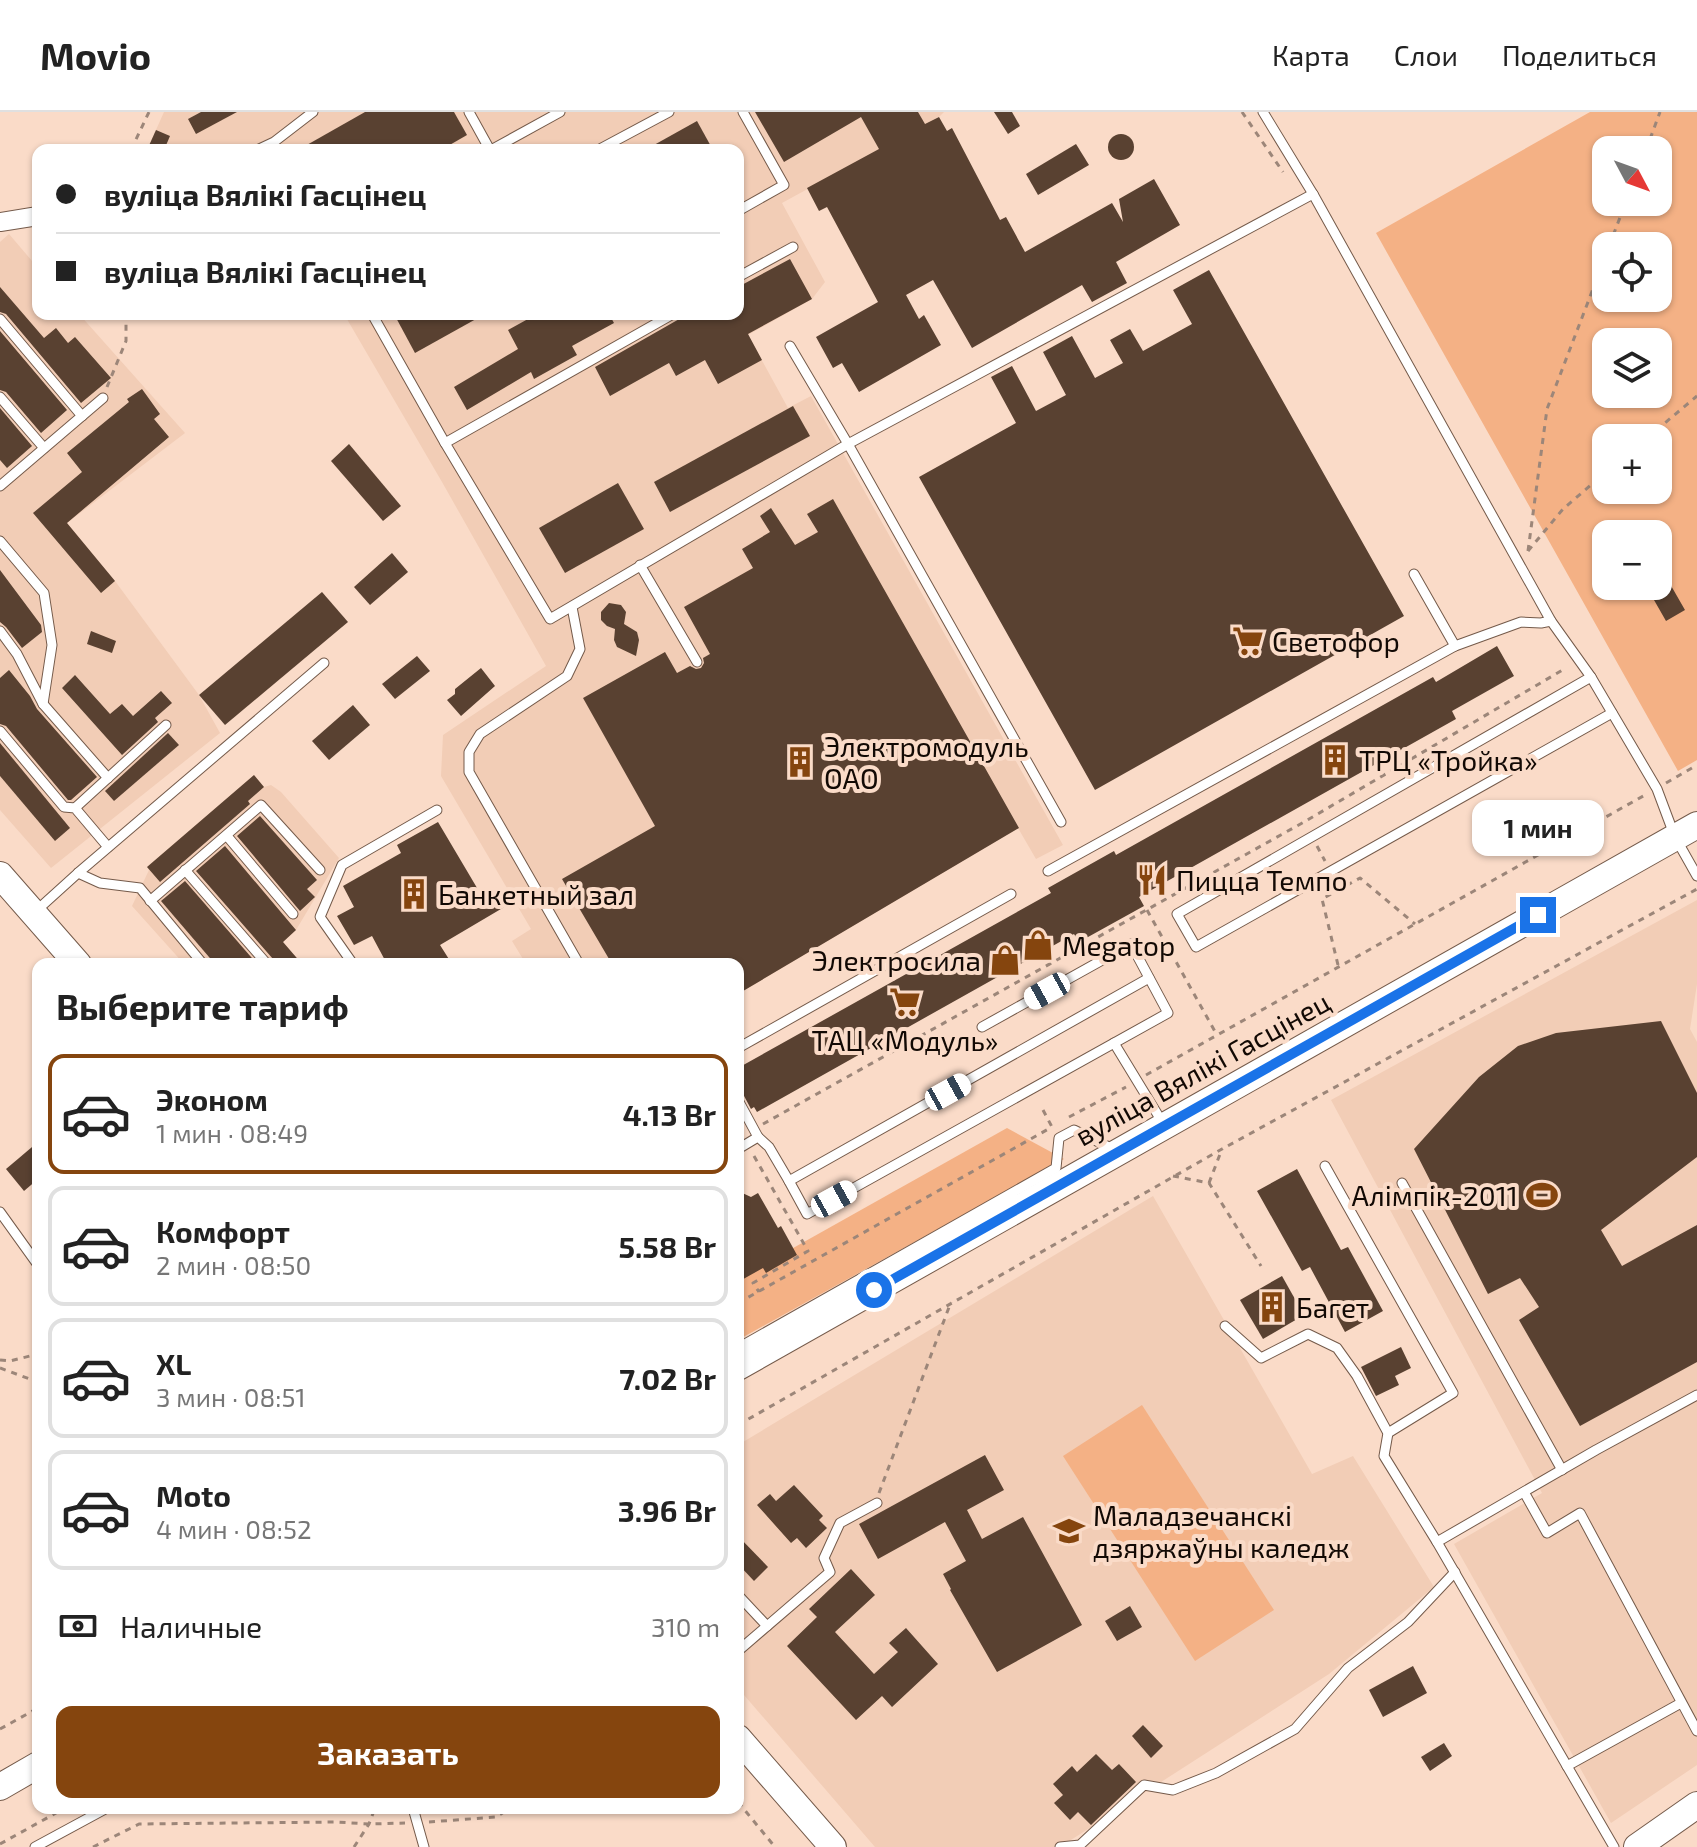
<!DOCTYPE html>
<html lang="ru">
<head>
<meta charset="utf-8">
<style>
  body { margin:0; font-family:"Exo 2",sans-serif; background:#f6f6f6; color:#222; height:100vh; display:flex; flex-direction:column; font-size:30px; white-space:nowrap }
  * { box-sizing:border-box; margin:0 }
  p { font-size:26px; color:#767676 }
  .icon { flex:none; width:44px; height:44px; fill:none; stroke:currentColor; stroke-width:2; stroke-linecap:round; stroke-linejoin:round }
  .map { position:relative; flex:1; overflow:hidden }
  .sheet { position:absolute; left:32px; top:846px; width:712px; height:856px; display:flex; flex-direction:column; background:#fff; border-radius:16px; box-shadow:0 2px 6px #0004 }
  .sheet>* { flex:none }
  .guide { position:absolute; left:32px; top:32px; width:712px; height:176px; border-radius:16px; box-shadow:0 2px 6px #0004; display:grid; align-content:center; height:176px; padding:0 24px; background:#fff }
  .needle { width:52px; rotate:131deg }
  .fabs { position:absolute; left:1592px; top:24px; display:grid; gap:16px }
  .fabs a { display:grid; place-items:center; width:80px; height:80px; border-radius:16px; background:#fff; box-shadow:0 2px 6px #0004; font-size:40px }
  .end { position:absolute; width:36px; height:36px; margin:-18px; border:10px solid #1a73e8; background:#fff; box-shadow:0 0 0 4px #fff }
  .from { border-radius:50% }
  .bubble { position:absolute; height:56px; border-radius:16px; background:#fff; box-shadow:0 2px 6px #0004; font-size:26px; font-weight:700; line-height:56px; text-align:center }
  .car { position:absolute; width:24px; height:48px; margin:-24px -12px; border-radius:10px; box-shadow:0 0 6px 2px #0007; background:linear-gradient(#fff 24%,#345 0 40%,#fff 0 76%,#345 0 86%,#fff 0) }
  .guide b { display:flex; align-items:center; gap:28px; height:76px; font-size:30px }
  .guide b+b { border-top:2px solid #e0e0e0 }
  .guide i { width:20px; height:20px; background:#222 }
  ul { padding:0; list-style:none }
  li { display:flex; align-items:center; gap:24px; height:120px; margin:0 16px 12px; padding:0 8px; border:4px solid #e0e0e0; border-radius:16px }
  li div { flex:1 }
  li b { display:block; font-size:30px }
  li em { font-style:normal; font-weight:700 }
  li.on { border-color:#85450e }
  li>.icon { width:72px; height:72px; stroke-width:1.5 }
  h2 { padding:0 24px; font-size:36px; line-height:96px }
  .pay { display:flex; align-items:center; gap:20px; height:88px; padding:0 24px; font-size:30px }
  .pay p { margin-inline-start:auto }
  .cta { display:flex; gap:16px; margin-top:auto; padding:16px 24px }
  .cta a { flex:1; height:92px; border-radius:16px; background:#85450e; color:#fff; font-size:32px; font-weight:700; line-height:92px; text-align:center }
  header { display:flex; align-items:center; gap:48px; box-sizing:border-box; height:112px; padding:0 40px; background:#fff; border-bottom:2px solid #e0e0e0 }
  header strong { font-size:38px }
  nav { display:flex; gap:44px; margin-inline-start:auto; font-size:28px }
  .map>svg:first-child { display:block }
  .built { fill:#f2cdb6 }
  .green { fill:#f4b185; fill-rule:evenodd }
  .building { fill:#594131 }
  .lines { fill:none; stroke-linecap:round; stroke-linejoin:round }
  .lane-casing { stroke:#745a4a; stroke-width:11 }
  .street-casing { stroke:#745a4a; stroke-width:20 }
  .secondary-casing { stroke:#745a4a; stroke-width:28 }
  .path { stroke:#9c8679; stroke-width:3; stroke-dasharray:6 6; stroke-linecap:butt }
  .lane { stroke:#fff; stroke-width:9 }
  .street { stroke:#fff; stroke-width:18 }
  .secondary { stroke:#fff; stroke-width:26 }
  .route { stroke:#1a73e8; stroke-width:10 }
  .labels { text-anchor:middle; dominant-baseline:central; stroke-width:8; stroke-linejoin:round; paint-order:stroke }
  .poi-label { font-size:28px; fill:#120904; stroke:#fadbc8; text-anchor:start }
  .street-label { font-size:28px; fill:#120904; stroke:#fadbc8 }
</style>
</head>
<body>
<header>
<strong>Movio</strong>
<nav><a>Карта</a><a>Слои</a><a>Поделиться</a></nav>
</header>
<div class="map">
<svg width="1697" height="1735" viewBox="0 0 1697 1735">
  <rect width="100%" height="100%" fill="#fadbc8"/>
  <!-- built -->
  <g class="built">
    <path d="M164,0H944L939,5L782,91L825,170L812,187L748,223L788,296L811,284L1063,733L1036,747L1018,716L738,882V852H526L512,829L531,817L441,664L443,623L546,554L442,370L344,202H738V38H147Z"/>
    <path d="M9,122L38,156V202H79L185,321L67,411L115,469L199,583L220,621L51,756L0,698V130Z"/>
    <path d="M254,663L264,675L271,673L281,680L339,746L296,818L283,830L302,852H184L132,794L149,758L147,755Z"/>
    <path d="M1697,788V872L1690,917L1697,930V1653L1611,1711L1454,1432L1542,1381L1331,988Z"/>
    <path d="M1153,1084L1312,1362L1353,1344L1434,1475L1329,1562L1060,1735H875L738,1576V1333Z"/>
  </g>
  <!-- green -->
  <g class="green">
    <path d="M1590,0H1697V648L1678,659L1376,121ZM1606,38H1658V90H1606ZM1606,134H1658V186H1606ZM1606,230H1658V282H1606ZM1606,326H1658V378H1606ZM1606,422H1658V474H1606Z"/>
    <path d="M1007,1016L1064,1047L738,1228V1167Z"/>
    <path d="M1142,1293L1274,1498L1195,1549L1063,1344Z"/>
  </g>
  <!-- building -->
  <g class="building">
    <path d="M201,0H237L196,22L188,7Z"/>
    <path d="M365,0H454L467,23L441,38H298Z"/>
    <path d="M755,0H918L925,12L939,5L947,19L952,16L1000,108L1006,105L1025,140L1112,91L1123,110L1119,87L1154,67L1180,113L1116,150L1127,171L1092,190L1082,173L972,236L933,168L906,183L919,207L924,203L941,233L859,280L842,251L833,256L816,225L878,190L827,95L819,99L807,76L879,37L861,5L784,50Z"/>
    <path d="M994,0H1012L1020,14L1008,22Z"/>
    <path d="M697,9L713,38H645Z"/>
    <path d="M156,18L170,24L164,38H147Z"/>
    <circle cx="1121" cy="35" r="13"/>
    <path d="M1076,32L1089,53L1038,83L1026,62Z"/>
    <path d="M790,147L812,187L748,222L762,248L718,272L705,248L676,264L669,251L610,284L595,255L688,202H738V175Z"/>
    <path d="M1209,158L1404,504L1095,678L919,365L1016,311L991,265L1012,254L1036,299L1066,283L1043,240L1072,224L1095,266L1123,251L1110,228L1130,217L1143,239L1192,212L1173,178Z"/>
    <path d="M0,175L44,226L56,216L68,231L75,225L111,266L81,291L6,202L0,200Z"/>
    <path d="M394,202H485L415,241Z"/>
    <path d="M537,202H609L614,211L572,234L577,243L534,267L531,260L467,298L454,275L518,237L508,218Z"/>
    <path d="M0,219L67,298L41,321L6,280L0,278Z"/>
    <path d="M142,277L160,302L154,307L169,325L67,411L115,469L101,481L33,401L82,360L67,341L129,290L127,287Z"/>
    <path d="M793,294L810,324L670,400L654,370Z"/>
    <path d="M0,296L32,334L7,356L0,348Z"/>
    <path d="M349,332L401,394L383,409L331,349Z"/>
    <path d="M618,371L644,417L565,461L539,416Z"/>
    <path d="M833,387L1019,716L738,882V852H612L562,767L655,714L583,586L665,540L677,561L690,554L696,557L701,556L704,551L703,546L710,542L684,495L753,456L742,437L770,420L760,404L771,396L795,433L818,420L807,402Z"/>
    <path d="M392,441L408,460L370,493L354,475Z"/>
    <path d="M1658,451L1685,498L1666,509L1646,474H1658Z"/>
    <path d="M0,458L41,513L42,520L22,536L6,515L0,510Z"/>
    <path d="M322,480L348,510L225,613L199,583Z"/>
    <path d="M609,491L621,493L626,500L624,512L637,520L639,528L636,544L617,535L614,528L615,517L607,514L601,508V500Z"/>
    <path d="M91,519L116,529L112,541L87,532Z"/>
    <path d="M1497,534L1514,564L1452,599L1456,607L1139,785L1144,794L1079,830L1074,822L757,1000L754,995L751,997L743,982L738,981V956L1051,781L1048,776L1114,739L1116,743L1433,565L1436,570Z"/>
    <path d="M417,544L430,559L395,587L382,572Z"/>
    <path d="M481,556L495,574L461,604L447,588L455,582V577Z"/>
    <path d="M9,558L30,584L37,597L97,665L71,688H68L6,614L0,612V566Z"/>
    <path d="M75,563L110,602L122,592L133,604L161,579L172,591L155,606L158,610L122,643L62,576Z"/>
    <path d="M353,593L370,613L329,648L312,629Z"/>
    <path d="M168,621L179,633L114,689L105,679Z"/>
    <path d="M0,631L70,716L55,729L0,664Z"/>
    <path d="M254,663L264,675L248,689L250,692L160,770L147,755Z"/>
    <path d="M260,704L317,768L307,777L315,785L300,799L237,724Z"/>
    <path d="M438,710L483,786L496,778L506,794L440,833L452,852H387L372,824L354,833L337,804L354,795L343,774L401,741L397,733Z"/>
    <path d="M225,734L296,818L283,830L302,852H274L273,847L196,759Z"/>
    <path d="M185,769L257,852H215L161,789Z"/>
    <path d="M1661,909L1697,981V1045L1601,1118L1622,1154L1697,1113V1250L1580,1314L1519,1208L1539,1195L1520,1166L1488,1182L1414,1037L1479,965L1518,934L1556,921Z"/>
    <path d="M38,1030V1067L24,1079L6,1057Z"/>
    <path d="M1297,1057L1341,1138L1348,1135L1383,1199L1345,1220L1310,1155L1302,1159L1257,1079Z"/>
    <path d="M738,1079L751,1085L758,1081L778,1116L781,1114L797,1143L766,1161L763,1156L738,1170Z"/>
    <path d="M1282,1164L1304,1203L1263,1227L1240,1188Z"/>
    <path d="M1401,1235L1411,1256L1395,1264L1399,1273L1376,1284L1361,1255Z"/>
    <path d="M985,1343L1004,1378L967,1398L982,1427L1023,1405L1082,1513L997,1560L950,1478L951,1477L943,1462L966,1449L945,1410L878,1447L859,1412Z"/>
    <path d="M794,1373L823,1404L819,1408L827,1416L806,1436L797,1426L791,1431L757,1393L770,1382L776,1389Z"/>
    <path d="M738,1424L768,1455L754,1469L738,1452Z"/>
    <path d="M851,1457L875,1483L835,1520L874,1562L898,1540L889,1531L906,1516L938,1552L892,1595L882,1584L856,1608L787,1534L817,1505L809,1497Z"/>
    <path d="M1130,1494L1142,1515L1117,1529L1105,1509Z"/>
    <path d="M1413,1554L1427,1581L1383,1605L1369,1578Z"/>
    <path d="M1143,1613L1163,1634L1151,1646L1132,1624Z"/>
    <path d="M1444,1631L1452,1644L1430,1659L1421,1645Z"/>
    <path d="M1096,1642L1112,1658L1119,1652L1136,1670L1091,1713L1078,1700L1070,1708L1054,1691L1063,1683L1053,1672L1072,1654L1077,1660Z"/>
  </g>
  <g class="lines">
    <defs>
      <g id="lane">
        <path d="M469,0L490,38"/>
        <path d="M1263,0L1313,82L1551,509L1591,565L1657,677L1675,725L1697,764"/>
        <path d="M257,38L274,30L313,0"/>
        <path d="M491,38L560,0"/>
        <path d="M598,38L669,0"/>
        <path d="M738,99L784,73L743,0"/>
        <path d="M738,165L793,135"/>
        <path d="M372,202L445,331"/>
        <path d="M673,202L445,331L550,507L848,332L1061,710"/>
        <path d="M0,207L82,304"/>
        <path d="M790,234L848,332L1313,82"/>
        <path d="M0,285L44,336"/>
        <path d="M0,374L103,286"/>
        <path d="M0,429L44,481L52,533L43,592"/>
        <path d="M640,453L697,550"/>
        <path d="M1414,462L1455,534L1521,510L1541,511L1551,509"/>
        <path d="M572,495L580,537L567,564L480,622L469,640V660L579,852"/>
        <path d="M0,519L17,542L43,592L108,666"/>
        <path d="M1591,565L1177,802L1196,835L1612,601"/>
        <path d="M0,619L64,695L75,696L108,735"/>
        <path d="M75,696L166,613"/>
        <path d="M227,724L293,802"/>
        <path d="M185,758L267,852"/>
        <path d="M1048,759L1455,534"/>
        <path d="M78,761L100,771L140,776L203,852"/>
        <path d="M150,789L261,693L320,758"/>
        <path d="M36,799L78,761L324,551"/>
        <path d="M353,852L320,805L342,753L437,698"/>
        <path d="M1114,931L1164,1013"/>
        <path d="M738,936L1011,782"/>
        <path d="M738,988L758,1025"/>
        <path d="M738,1037L758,1025L769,1035L789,1069L1149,866"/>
        <path d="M1325,1054L1453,1281L1388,1321"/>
        <path d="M789,1069L807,1102L1168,901L1131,832L982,915"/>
        <path d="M1402,1071L1562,1358"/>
        <path d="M0,1100L38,1153"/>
        <path d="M1225,1214L1261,1246L1308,1222L1337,1236L1357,1264L1388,1321L1384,1344L1437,1430L1614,1735"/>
        <path d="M738,1236L1056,1056L1059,1026L1074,1018L1115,1038"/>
        <path d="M1524,1380L1547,1421L1580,1401L1697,1619"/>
        <path d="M1437,1430L1596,1338L1697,1283"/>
        <path d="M738,1483L767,1514"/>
        <path d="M738,1539L830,1460L824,1446L840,1411L877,1391"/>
        <path d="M1567,1654L1681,1591"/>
        <path d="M413,1696L424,1735"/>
        <path d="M35,1735L107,1696"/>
        <path d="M1060,1735L1080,1733L1144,1673L1173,1678L1216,1661L1295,1617L1348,1556L1408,1510L1455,1460"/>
      </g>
      <path id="street" d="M0,110L38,104"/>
      <g id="secondary">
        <path d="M0,763L78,852"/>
        <path d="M738,1255L1697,713"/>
        <path d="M738,1626L833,1735"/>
        <path d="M0,1675L38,1653"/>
        <path d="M1637,1735L1697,1693"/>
      </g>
    </defs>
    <!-- lane casing -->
    <use href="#lane" class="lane-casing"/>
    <!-- street casing -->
    <use href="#street" class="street-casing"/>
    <!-- secondary casing -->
    <use href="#secondary" class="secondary-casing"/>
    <!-- path -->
    <g class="path">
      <path d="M1242,0L1283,60"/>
      <path d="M131,38L149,0"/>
      <path d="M1646,38L1660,0"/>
      <path d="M1609,134L1626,90"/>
      <path d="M107,275L126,229V202"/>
      <path d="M1647,326L1697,284"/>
      <path d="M1528,439L1547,297L1606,143"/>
      <path d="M1528,439L1563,397L1606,360"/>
      <path d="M1666,671L1697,653"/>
      <path d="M1317,734L1325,749"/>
      <path d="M1147,798L1217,923"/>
      <path d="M1338,853L1322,787L1360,766L1415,812"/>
      <path d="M1146,963L1645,683"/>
      <path d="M1043,998L1052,1015"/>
      <path d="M1069,1005L1126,975"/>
      <path d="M763,1012L1304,710L1566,556"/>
      <path d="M754,1044L808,1139L753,1171L759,1180"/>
      <path d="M1173,1064L1209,1071L1261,1154"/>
      <path d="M1209,1071L1222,1037"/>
      <path d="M738,1191L1052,1015"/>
      <path d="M0,1248L10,1249L38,1242"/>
      <path d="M0,1256L38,1270"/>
      <path d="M738,1313L1222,1037L1697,777"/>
      <path d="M879,1381L951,1190"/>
      <path d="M0,1617L38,1596"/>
      <path d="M738,1690L775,1735"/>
      <path d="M429,1710L496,1705L510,1696"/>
      <path d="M0,1732L65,1696"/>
      <path d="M93,1735L139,1712L335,1710L369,1712L405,1711"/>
      <path d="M354,1735L369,1712L375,1696"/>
    </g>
    <!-- lane -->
    <use href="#lane" class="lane"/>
    <!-- street -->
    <use href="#street" class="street"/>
    <!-- secondary -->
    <use href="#secondary" class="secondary"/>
  </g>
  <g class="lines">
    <!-- route -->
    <path class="route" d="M874,1178L1538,803"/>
  </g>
  <!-- icons -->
  <defs>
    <symbol id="supermarket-bare" viewBox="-9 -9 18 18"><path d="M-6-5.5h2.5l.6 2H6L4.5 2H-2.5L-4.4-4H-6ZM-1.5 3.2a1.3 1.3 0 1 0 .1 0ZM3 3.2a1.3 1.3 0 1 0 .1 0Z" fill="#85450e" stroke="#fadbc8" stroke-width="2.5" paint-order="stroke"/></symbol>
    <symbol id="building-bare" viewBox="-9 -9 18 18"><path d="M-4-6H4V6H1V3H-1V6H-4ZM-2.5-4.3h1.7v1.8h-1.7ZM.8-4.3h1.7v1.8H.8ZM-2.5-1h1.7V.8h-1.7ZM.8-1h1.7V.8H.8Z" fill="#85450e" stroke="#fadbc8" stroke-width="2.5" paint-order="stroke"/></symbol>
    <symbol id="restaurant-bare" viewBox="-9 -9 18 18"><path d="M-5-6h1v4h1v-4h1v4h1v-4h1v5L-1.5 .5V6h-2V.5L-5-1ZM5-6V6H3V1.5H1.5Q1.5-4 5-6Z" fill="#85450e" stroke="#fadbc8" stroke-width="2.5" paint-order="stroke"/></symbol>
    <symbol id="shop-bare" viewBox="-9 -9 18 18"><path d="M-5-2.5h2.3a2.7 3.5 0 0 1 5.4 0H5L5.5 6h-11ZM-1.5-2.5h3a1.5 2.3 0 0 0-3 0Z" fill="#85450e" stroke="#fadbc8" stroke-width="2.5" paint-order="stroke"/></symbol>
    <symbol id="stadium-bare" viewBox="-9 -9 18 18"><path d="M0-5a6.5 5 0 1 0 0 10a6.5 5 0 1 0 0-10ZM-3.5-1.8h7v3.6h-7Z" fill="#85450e" stroke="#fadbc8" stroke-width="2.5" paint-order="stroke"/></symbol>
    <symbol id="university-bare" viewBox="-9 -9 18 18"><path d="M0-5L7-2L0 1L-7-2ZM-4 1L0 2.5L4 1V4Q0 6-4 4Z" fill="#85450e" stroke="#fadbc8" stroke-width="2.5" paint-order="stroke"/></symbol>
  </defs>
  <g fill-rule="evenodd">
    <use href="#supermarket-bare" x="1226" y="507" width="44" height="44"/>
    <use href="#building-bare" x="1313" y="626" width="44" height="44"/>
    <use href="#building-bare" x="778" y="628" width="44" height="44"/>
    <use href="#restaurant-bare" x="1130" y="746" width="44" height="44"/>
    <use href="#building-bare" x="392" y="760" width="44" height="44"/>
    <use href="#shop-bare" x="1016" y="811" width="44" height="44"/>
    <use href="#shop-bare" x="983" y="826" width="44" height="44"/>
    <use href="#supermarket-bare" x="883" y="868" width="44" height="44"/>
    <use href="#stadium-bare" x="1520" y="1061" width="44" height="44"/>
    <use href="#building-bare" x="1250" y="1173" width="44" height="44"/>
    <use href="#university-bare" x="1047" y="1397" width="44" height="44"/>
  </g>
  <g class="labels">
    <!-- poi labels -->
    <g class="poi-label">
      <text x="1272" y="529">Светофор</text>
      <text x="824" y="634">Электромодуль<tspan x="824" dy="32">ОАО</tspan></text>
      <text x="1359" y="648">ТРЦ «Тройка»</text>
      <text x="1176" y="768">Пицца Темпо</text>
      <text x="438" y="782">Банкетный зал</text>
      <text x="1062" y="833">Megatop</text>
      <text x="981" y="848" text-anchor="end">Электросила</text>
      <text x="905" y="928" text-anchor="middle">ТАЦ «Модуль»</text>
      <text x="1518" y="1083" text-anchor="end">Алімпік-2011</text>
      <text x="1296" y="1195">Багет</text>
      <text x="1093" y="1403">Маладзечанскі<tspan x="1093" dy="32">дзяржаўны каледж</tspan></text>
    </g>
    <!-- street labels -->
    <g class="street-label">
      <text transform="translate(1202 956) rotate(-29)">вуліца Вялікі Гасцінец</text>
    </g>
  </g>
</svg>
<div class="fabs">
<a><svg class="needle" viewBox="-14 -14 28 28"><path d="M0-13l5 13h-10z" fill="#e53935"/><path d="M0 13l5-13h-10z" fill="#767676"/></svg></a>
<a><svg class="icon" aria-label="locate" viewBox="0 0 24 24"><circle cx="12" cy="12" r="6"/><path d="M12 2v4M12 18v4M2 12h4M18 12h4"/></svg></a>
<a><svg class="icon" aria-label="layers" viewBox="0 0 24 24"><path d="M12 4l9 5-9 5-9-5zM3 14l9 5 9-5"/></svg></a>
<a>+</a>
<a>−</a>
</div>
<i class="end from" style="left:874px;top:1178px"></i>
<i class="end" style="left:1538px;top:803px"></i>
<div class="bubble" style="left:1472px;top:688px;width:132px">1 мин</div>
<i class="car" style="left:1047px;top:879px;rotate:241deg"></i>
<i class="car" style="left:948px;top:980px;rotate:61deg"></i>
<i class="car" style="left:834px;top:1087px;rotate:61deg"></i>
<div class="guide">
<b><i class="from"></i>вуліца Вялікі Гасцінец</b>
<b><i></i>вуліца Вялікі Гасцінец</b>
</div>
<section class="sheet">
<h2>Выберите тариф</h2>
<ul>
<li class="on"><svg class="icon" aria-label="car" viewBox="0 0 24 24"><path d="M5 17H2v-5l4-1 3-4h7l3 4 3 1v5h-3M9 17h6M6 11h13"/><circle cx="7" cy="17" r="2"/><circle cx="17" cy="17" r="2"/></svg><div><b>Эконом</b><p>1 мин · 08:49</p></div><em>4.13 Br</em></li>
<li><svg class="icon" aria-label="car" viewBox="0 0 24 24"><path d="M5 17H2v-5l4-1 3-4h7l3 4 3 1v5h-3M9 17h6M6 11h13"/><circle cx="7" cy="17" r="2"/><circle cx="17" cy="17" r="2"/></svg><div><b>Комфорт</b><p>2 мин · 08:50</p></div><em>5.58 Br</em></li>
<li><svg class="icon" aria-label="car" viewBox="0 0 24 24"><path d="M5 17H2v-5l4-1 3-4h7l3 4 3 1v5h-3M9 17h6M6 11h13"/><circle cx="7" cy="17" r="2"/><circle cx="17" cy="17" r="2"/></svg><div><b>XL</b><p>3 мин · 08:51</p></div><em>7.02 Br</em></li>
<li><svg class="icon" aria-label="car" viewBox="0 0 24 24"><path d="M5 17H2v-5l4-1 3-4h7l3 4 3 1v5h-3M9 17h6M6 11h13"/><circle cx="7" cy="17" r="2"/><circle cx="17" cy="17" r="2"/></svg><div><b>Moto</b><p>4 мин · 08:52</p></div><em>3.96 Br</em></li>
</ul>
<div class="pay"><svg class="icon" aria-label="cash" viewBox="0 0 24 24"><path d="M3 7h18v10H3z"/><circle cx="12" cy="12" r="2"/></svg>Наличные<p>310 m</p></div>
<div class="cta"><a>Заказать</a></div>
</section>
</div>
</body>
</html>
